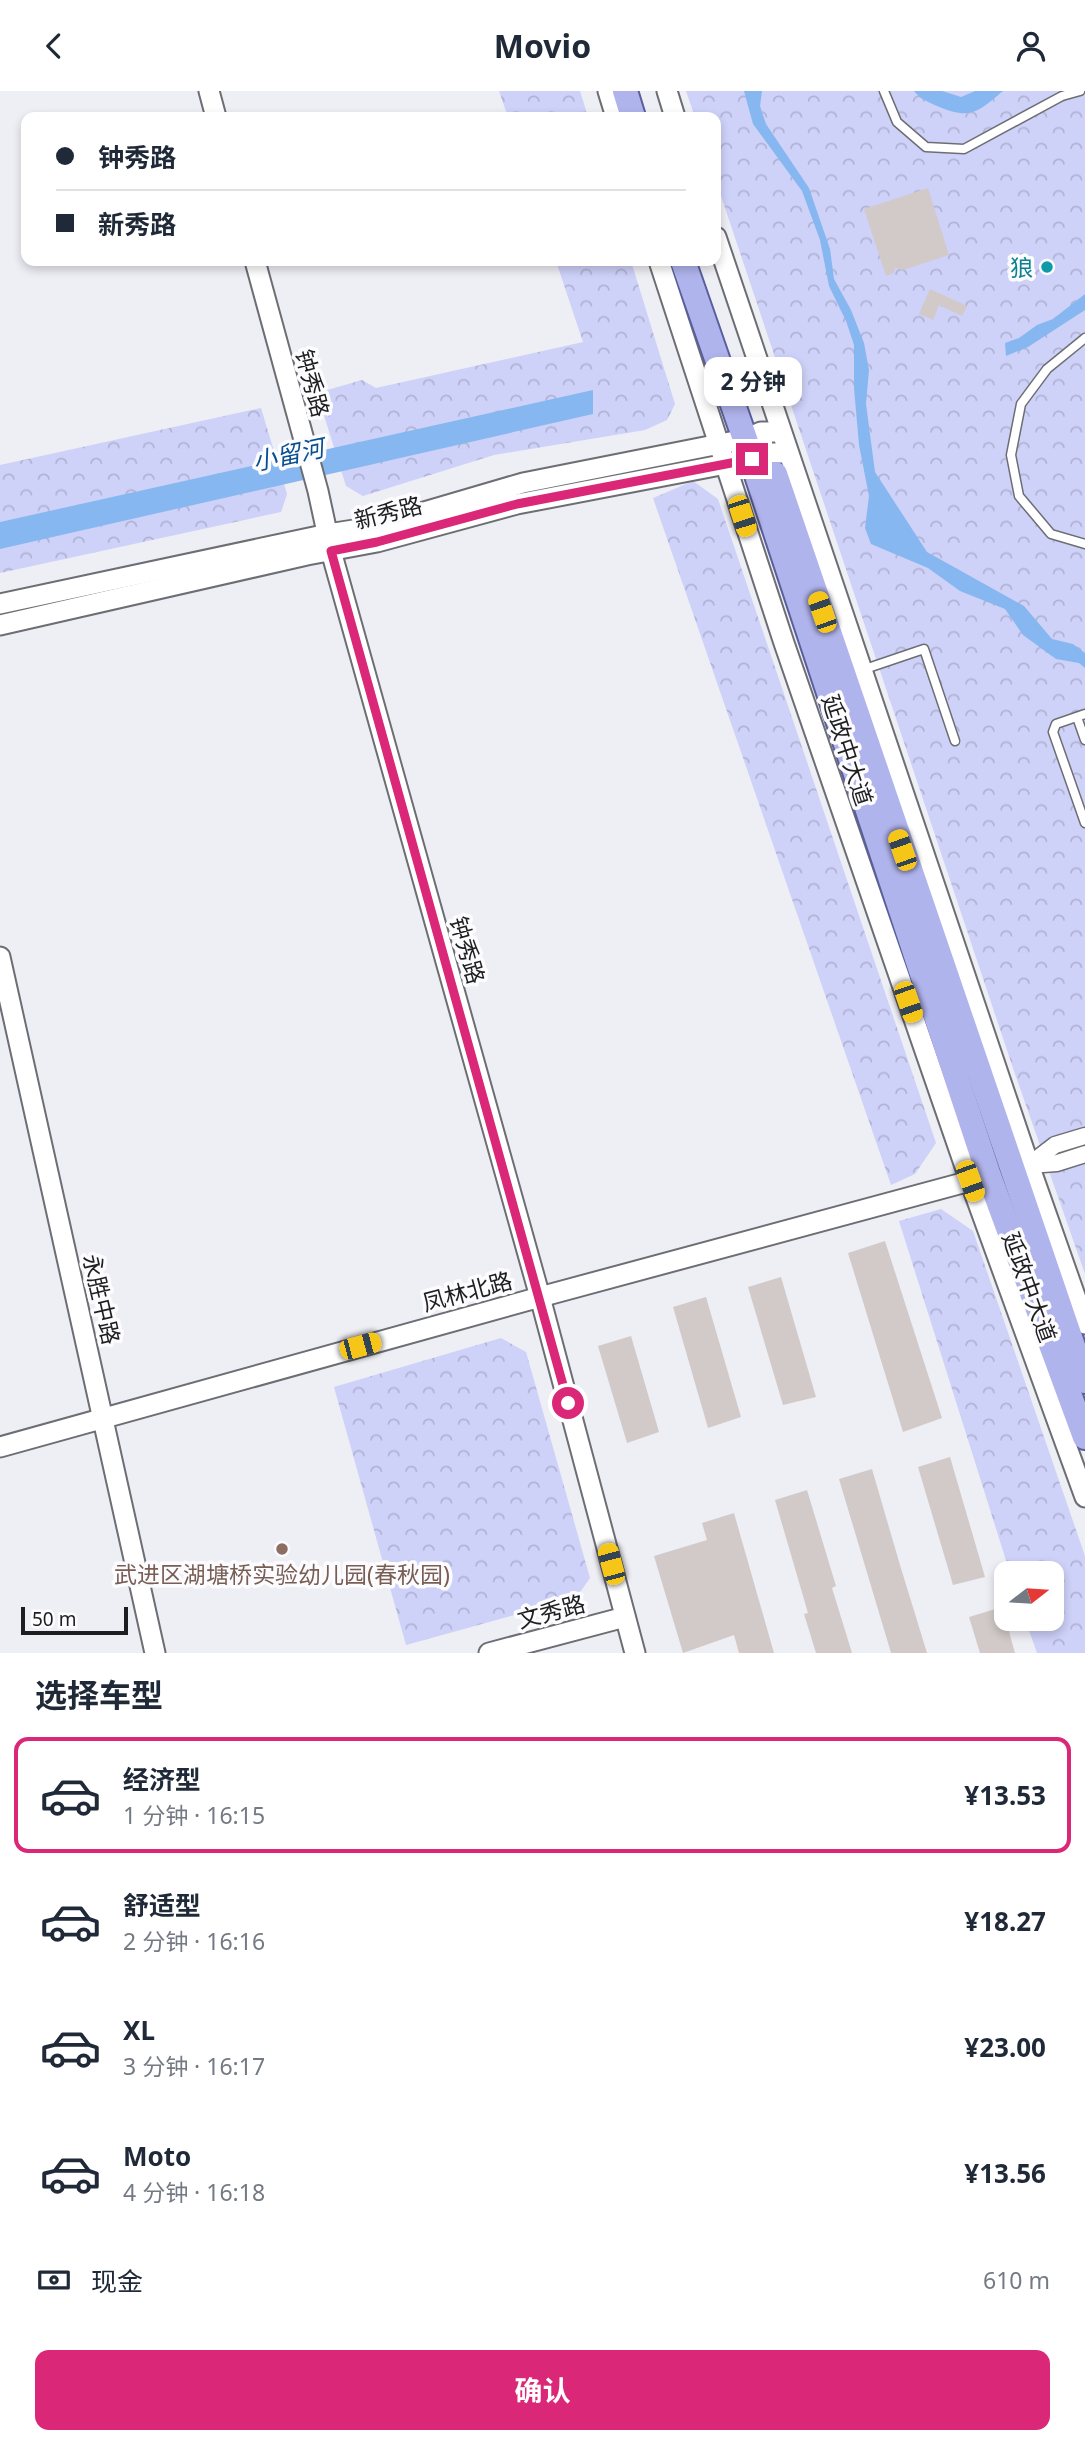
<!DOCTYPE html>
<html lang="zh">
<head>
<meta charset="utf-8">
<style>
  body { margin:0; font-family:"Noto Sans","Noto Sans SC",sans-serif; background:#f6f6f7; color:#1f2937; height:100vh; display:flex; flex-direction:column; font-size:26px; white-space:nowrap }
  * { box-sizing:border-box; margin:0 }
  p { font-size:23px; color:#747a83 }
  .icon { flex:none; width:38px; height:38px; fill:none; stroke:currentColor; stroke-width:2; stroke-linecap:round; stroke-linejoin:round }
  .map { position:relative; height:1562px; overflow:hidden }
  .panel { display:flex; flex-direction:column; background:#fff; flex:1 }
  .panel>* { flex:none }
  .top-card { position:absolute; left:21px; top:21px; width:700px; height:154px; border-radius:14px; box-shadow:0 4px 10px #0003; display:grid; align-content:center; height:154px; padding:0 35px; background:#fff }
  .needle { width:46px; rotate:73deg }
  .fabs { position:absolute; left:994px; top:1470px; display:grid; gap:14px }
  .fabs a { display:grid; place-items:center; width:70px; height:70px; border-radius:14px; background:#fff; box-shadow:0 4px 10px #0003; font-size:35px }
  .scale { position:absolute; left:21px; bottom:18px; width:107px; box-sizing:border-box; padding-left:7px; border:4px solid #1e1e21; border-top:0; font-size:19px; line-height:24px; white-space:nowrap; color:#1e1e21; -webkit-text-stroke:5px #fcfcff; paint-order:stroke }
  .end { position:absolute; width:32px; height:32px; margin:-16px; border:9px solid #db2777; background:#fff; box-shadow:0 0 0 4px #fff }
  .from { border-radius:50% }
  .bubble { position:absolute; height:49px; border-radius:14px; background:#fff; box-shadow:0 4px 10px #0003; font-size:23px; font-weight:700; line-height:49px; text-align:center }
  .car { position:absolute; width:21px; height:42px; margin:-21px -10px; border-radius:9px; box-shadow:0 0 5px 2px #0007; background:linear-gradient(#f5c518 24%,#345 0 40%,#f5c518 0 76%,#345 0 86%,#f5c518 0) }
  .top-card b { display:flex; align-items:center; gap:24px; height:66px; font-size:26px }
  .top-card b+b { border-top:2px solid #e0e1e3 }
  .top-card i { width:18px; height:18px; background:#1f2937 }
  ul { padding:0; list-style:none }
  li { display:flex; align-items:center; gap:21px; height:116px; margin:0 14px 10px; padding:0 21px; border:4px solid transparent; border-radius:14px }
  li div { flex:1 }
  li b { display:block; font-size:26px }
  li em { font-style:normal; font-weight:700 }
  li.active { border-color:#db2777 }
  li>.icon { width:63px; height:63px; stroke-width:1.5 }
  h2 { padding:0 35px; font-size:32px; line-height:84px }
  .pay { display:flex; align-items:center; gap:18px; height:77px; padding:0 35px; font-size:26px }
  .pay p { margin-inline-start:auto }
  .primary-button { display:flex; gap:14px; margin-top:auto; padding:14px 35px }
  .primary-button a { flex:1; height:80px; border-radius:14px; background:#db2777; color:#fff; font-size:28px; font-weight:700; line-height:80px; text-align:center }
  header { display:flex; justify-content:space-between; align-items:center; height:91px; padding:0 35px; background:#fff; font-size:32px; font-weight:700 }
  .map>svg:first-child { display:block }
  .park { fill:url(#park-crowns) }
  .water { fill:#87b7f0 }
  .building { fill:#d2cac9 }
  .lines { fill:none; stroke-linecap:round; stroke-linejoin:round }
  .service-casing { stroke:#6d6e74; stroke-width:11 }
  .minor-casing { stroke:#6d6e74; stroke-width:19 }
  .tertiary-casing { stroke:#6d6e74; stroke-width:23 }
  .primary-casing { stroke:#5a5f9c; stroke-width:28 }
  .service { stroke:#fff; stroke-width:8 }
  .minor { stroke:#fff; stroke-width:16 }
  .tertiary { stroke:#fff; stroke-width:19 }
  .primary { stroke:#b0b4ec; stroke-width:24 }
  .route { stroke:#db2777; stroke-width:9 }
  .culture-dot { fill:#0f9aa8; stroke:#fcfcff; stroke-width:2.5 }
  .education-dot { fill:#8d6e63; stroke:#fcfcff; stroke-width:2.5 }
  .labels { text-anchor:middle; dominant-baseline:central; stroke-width:7; stroke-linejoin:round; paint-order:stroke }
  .culture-label { font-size:23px; fill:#0d838f; stroke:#fcfcff; text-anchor:end }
  .street-label { font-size:23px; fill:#1e1e21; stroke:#fcfcff }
  .education-label { font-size:23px; fill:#785e54; stroke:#fcfcff }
  .water-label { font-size:24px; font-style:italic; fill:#084e91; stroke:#fcfcff }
</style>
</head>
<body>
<header><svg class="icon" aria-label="back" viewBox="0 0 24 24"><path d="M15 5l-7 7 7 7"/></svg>Movio<svg class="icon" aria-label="person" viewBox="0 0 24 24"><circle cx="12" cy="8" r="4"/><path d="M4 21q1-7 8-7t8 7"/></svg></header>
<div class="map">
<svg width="1085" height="1562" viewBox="0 0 1085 1562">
  <defs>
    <pattern id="park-crowns" width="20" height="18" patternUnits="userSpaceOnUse" patternTransform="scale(1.75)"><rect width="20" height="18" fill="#ced1f8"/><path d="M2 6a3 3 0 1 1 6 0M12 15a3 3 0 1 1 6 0" fill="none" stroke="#b0b3d4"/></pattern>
  </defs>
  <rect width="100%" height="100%" fill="#eeeef5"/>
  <!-- park -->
  <g class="park">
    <path d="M499,0H580L588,26H508Z"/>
    <path d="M686,0H1085V1183L1015,983L716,90V26H695Z"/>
    <path d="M556,170H631L675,313L667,329L645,339L494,364L363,405L346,395L317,302L362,289L376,297L583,251Z"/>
    <path d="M261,317L287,403L281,421L0,482V374Z"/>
    <path d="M693,390L718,408L936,1052L915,1083L891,1094L653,407Z"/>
    <path d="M941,1118L973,1140L1085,1465V1562H1037L1025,1528H1052V1482H1010L899,1130Z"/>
    <path d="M501,1247L526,1261L590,1487L576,1507L406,1554L334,1296Z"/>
  </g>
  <!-- water -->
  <g class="water">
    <path d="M744,0H762L760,15L766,33L809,97L830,158L834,188L851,219L864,252L869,279L866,313L875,381L927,461L1024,515L1052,548L1073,553L1085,562V577L1079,572L1056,568L1023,544L1005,518L960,500L928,477L871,453L865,437L869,405L859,354L854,297V254L846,230L829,195L820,149L802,100L753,33Z"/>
    <path d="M914,0H942L961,6L975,0H1003C977,22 970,29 937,15C928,11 920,8 914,0Z"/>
    <path d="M1085,203V219L1028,256L1006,265L1005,252L1019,247L1037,234L1053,228Z"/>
    <path d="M593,299V323L0,458V431Z"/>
  </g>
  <!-- building -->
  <g class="building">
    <path d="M928,97L949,164L903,179L895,177L894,182L886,185L864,118Z"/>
    <path d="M930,198L967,215L962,225L939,214L933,229L919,223Z"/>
    <path d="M885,1150L942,1327L903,1341L848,1162Z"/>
    <path d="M781,1186L816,1306L783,1314L748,1196Z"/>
    <path d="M706,1206L741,1326L708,1337L673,1216Z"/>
    <path d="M631,1245L659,1341L627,1352L598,1255Z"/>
    <path d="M950,1366L985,1486L953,1494L918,1376Z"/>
    <path d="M872,1378L900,1474L927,1562H891L874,1505L839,1388Z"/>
    <path d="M807,1399L836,1495L832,1497L852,1562H816L804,1523L808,1522L775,1409Z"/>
    <path d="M734,1422L774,1562H739L734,1544L683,1562L654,1465L707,1449L702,1432Z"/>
    <path d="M1002,1516L1015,1562H980L969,1526Z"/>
  </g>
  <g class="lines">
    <defs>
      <g id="service">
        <path d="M884,0L897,31L926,56L964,58L1062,5L1080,0"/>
        <path d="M1085,247L1047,278L1021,313L1011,364L1019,405L1051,443L1085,453"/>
        <path d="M862,579L924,558L955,650"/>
        <path d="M1085,623L1056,633L1053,641L1085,732"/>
        <path d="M1077,626L1085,649"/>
      </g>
      <g id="minor">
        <path d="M1029,1074L1055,1054L1085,1045"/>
        <path d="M1029,1074L1057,1072L1085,1063"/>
      </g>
      <g id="tertiary">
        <path d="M209,0L216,26"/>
        <path d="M608,0L616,26"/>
        <path d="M667,0L675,26"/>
        <path d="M716,146L1029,1074L1085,1233"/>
        <path d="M255,170L318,400L331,460L540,1206L635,1562"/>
        <path d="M659,170L784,552L970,1090L1085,1406"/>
        <path d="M0,513L328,443L373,436L523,392L745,348L761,341H781"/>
        <path d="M0,534L307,464L377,451L517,413L752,368L768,362H788"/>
        <path d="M0,866L155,1562"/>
        <path d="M0,1356L540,1206L981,1087"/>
        <path d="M489,1562L625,1526"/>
      </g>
      <g id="primary">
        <path d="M625,0L633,26"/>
        <path d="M683,170L745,348L989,1085L1085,1346"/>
        <path d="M775,383L1085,1290"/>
      </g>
    </defs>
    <!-- service casing -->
    <use href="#service" class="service-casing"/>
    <!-- minor casing -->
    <use href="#minor" class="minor-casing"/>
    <!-- tertiary casing -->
    <use href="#tertiary" class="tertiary-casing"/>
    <!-- primary casing -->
    <use href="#primary" class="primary-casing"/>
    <!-- service -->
    <use href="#service" class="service"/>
    <!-- minor -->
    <use href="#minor" class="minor"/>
    <!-- tertiary -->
    <use href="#tertiary" class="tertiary"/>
    <!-- primary -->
    <use href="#primary" class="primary"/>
  </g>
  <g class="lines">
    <!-- route -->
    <path class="route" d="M568,1312L331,460L377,451L517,413L752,368"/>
  </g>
  <!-- markers -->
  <circle class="culture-dot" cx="1047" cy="176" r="7"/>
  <circle class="education-dot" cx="282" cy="1458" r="7"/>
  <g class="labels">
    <!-- culture labels -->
    <g class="culture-label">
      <text x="1033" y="176">狼</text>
    </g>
    <!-- street labels -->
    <g class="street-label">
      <text transform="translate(313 292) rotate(75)">钟秀路</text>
      <text transform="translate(388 421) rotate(-14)">新秀路</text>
      <text transform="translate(848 659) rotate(72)">延政中大道</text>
      <text transform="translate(468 859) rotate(74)">钟秀路</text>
      <text transform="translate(1030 1196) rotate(70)">延政中大道</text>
      <text transform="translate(467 1200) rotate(-15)">凤林北路</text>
      <text transform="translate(102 1208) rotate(77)">永胜中路</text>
      <text transform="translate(551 1520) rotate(-15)">文秀路</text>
    </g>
    <!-- education labels -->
    <g class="education-label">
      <text x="282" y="1483">武进区湖塘桥实验幼儿园(春秋园)</text>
    </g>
    <!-- water labels -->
    <g class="water-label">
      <text transform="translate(288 363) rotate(-12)">小留河</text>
    </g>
  </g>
</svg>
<div class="fabs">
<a><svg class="needle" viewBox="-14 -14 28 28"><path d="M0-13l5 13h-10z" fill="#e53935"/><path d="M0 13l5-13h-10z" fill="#747a83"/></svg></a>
</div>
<div class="scale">50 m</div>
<i class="end from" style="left:568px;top:1312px"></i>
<i class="end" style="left:752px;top:368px"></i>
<div class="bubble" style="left:704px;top:266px;width:98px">2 分钟</div>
<i class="car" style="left:742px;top:425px;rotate:162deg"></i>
<i class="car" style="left:822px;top:521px;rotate:341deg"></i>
<i class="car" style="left:902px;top:759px;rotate:341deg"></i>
<i class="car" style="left:908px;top:911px;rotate:161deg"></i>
<i class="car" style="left:970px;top:1090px;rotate:160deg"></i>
<i class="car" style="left:360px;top:1255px;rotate:75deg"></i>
<i class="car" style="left:611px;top:1473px;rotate:345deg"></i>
<div class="top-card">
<b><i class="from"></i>钟秀路</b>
<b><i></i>新秀路</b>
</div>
</div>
<section class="panel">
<h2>选择车型</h2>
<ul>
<li class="active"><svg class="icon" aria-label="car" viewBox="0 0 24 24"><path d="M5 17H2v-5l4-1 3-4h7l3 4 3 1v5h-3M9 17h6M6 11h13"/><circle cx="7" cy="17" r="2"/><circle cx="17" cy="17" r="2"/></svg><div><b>经济型</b><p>1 分钟 · 16:15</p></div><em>¥13.53</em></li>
<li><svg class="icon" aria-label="car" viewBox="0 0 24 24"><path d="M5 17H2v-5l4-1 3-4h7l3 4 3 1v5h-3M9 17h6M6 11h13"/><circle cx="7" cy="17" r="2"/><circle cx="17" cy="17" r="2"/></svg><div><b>舒适型</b><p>2 分钟 · 16:16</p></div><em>¥18.27</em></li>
<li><svg class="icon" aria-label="car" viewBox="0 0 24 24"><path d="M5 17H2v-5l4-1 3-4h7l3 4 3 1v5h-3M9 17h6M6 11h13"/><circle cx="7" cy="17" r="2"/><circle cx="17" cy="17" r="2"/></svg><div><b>XL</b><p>3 分钟 · 16:17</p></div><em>¥23.00</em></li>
<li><svg class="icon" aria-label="car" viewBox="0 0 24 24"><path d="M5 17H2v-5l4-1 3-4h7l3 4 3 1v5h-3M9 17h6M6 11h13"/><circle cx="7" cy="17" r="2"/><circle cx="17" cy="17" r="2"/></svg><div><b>Moto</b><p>4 分钟 · 16:18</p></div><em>¥13.56</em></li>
</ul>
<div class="pay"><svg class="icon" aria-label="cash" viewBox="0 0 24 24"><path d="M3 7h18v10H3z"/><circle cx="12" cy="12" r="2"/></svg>现金<p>610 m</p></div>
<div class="primary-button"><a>确认</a></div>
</section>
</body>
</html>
